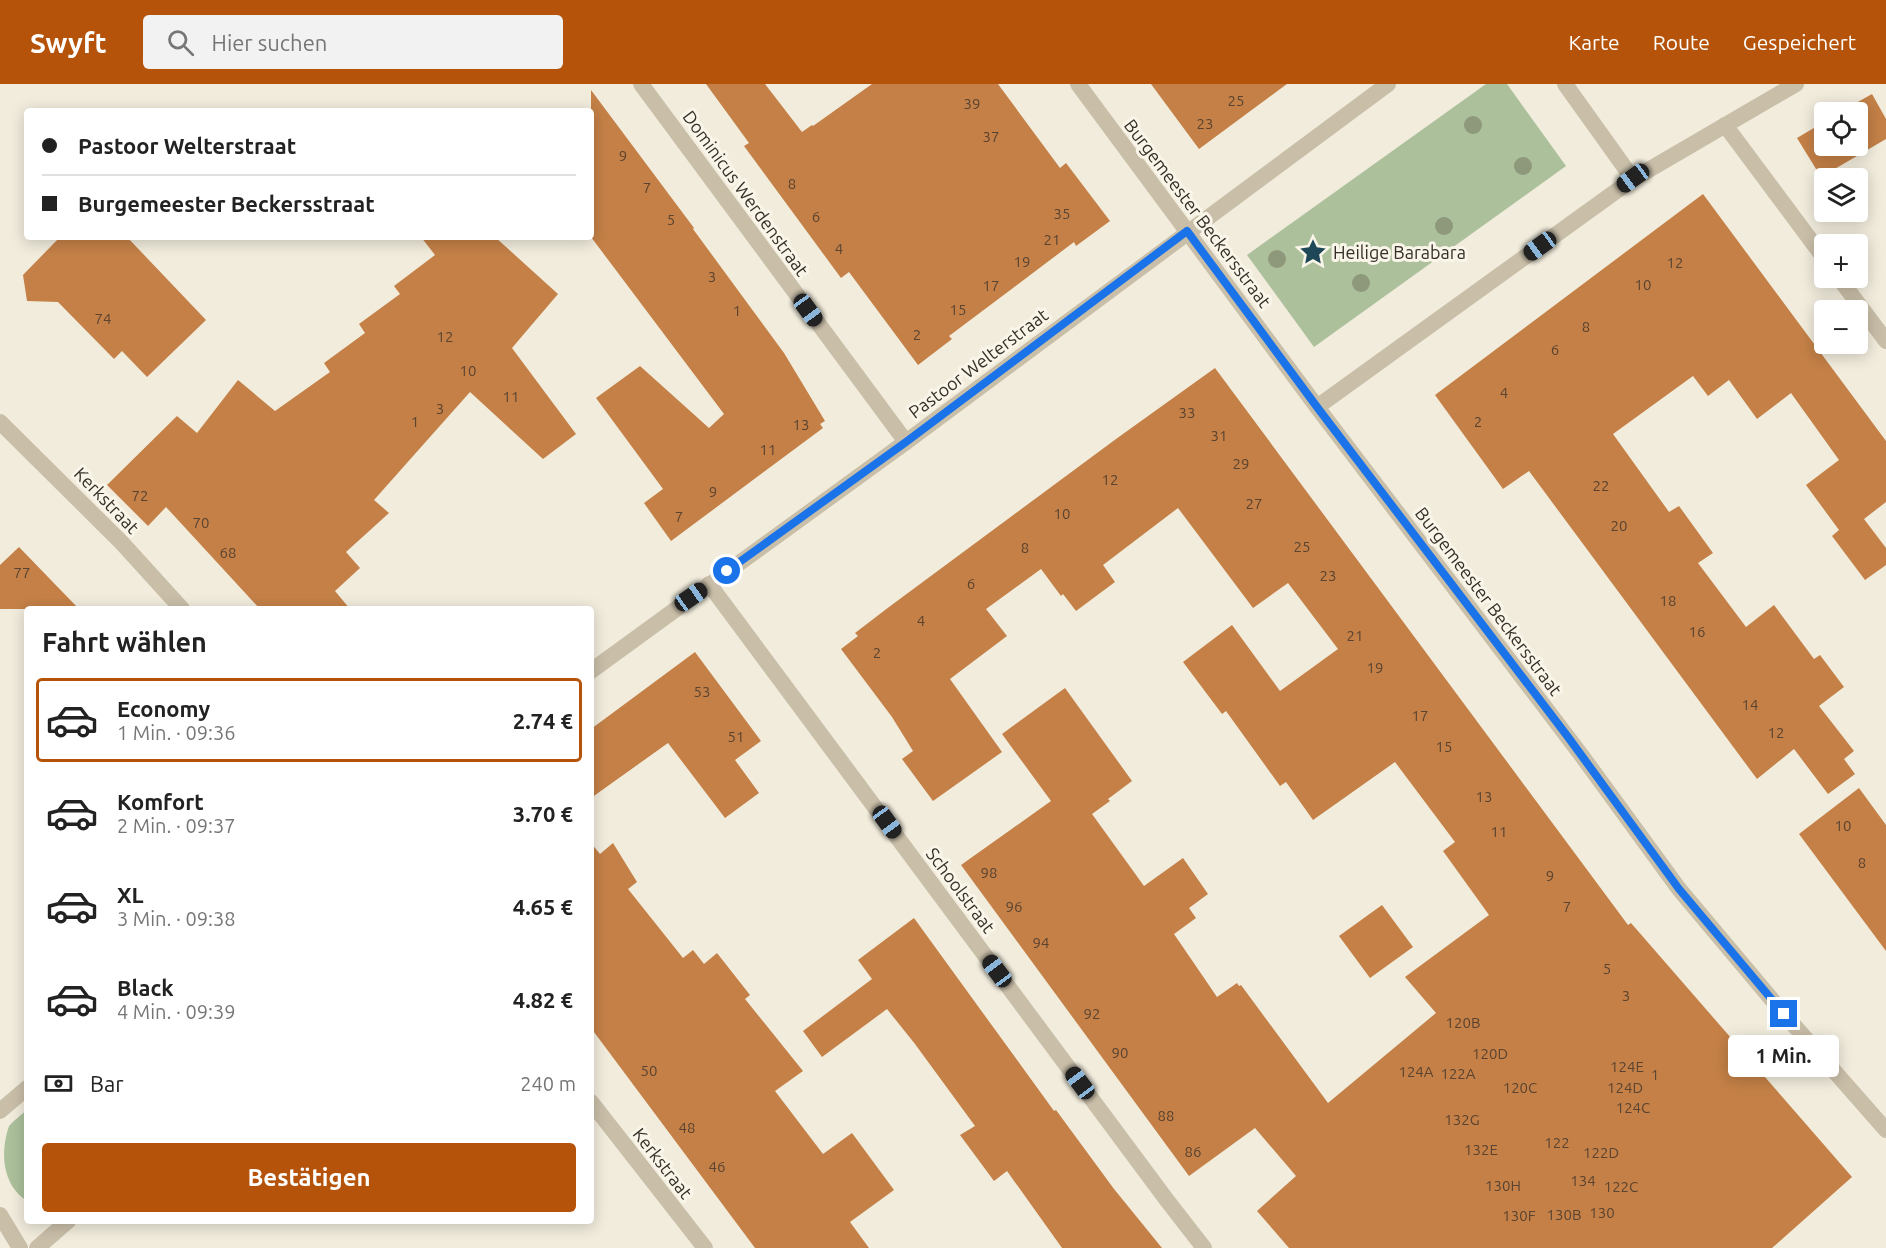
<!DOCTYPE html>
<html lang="de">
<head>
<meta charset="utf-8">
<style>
  body { margin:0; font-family:Ubuntu,sans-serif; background:#f2f2f2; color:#222; height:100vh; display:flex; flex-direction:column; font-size:22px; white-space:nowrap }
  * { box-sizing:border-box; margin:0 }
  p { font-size:20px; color:#767676 }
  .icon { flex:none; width:33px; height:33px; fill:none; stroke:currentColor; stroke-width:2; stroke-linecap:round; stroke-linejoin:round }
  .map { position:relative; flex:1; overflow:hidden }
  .panel { position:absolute; left:24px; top:522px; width:570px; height:618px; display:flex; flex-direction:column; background:#fff; border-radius:6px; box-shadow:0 3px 15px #0003 }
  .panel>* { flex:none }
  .banner { position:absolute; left:24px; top:24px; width:570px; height:132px; border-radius:6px; box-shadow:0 3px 15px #0003; display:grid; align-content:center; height:132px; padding:0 18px; background:#fff }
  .tools { position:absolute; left:1814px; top:18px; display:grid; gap:12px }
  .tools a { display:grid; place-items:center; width:54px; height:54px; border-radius:6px; background:#fff; box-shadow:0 3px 15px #0003; font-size:30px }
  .end { position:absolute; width:27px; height:27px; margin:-14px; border:8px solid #1a73e8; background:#fff; box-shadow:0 0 0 3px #fff }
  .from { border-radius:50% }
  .bubble { position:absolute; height:42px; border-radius:6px; background:#fff; box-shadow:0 3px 15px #0003; font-size:20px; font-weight:700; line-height:42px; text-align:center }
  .car { position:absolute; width:18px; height:36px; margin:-18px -9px; border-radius:8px; box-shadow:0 0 4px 2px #0007; background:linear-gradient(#222 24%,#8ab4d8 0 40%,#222 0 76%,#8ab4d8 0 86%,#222 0) }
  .banner b { display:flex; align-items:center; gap:21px; height:57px; font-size:22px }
  .banner b+b { border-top:2px solid #e0e0e0 }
  .banner i { width:15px; height:15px; background:#222 }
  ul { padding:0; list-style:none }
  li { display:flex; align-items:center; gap:18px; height:84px; margin:0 12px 9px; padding:0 6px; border:3px solid transparent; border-radius:6px }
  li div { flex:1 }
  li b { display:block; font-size:22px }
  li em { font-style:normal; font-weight:700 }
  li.active { border-color:#b45309 }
  li>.icon { width:54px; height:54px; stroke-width:1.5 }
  h2 { padding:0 18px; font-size:27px; line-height:72px }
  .pay { display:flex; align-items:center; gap:15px; height:66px; padding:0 18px; font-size:22px }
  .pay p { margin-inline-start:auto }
  .cta { display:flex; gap:12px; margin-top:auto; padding:12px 18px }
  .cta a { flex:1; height:69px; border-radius:6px; background:#b45309; color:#fff; font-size:24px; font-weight:700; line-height:69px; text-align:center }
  header { display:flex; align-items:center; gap:36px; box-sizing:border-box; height:84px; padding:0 30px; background:#b45309; color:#fff }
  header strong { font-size:28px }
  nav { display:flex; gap:33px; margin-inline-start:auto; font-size:21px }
  .search { width:420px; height:54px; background:#f2f2f2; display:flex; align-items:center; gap:15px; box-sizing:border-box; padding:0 21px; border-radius:6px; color:#767676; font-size:22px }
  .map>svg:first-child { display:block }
  .green { fill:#acc09c }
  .building { fill:#c48047 }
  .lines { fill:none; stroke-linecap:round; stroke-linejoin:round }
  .minor { stroke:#c9bea8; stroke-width:16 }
  .tree { fill:#8e987b }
  .route { stroke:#1a73e8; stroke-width:8 }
  .labels { text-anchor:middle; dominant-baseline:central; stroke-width:6; stroke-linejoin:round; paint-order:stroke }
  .number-label { font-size:15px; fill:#5a4330 }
  .street-label { font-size:18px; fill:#362f28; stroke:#f9f5e8 }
  .poi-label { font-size:18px; fill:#362f28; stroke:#f9f5e8; text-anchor:start }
</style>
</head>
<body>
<header>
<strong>Swyft</strong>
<div class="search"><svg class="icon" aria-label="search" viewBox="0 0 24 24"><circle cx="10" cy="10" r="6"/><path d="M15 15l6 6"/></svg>Hier suchen</div>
<nav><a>Karte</a><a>Route</a><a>Gespeichert</a></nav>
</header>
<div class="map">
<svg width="1886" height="1164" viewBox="0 0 1886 1164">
  <rect width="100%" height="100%" fill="#f1ecdc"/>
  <!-- green -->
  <g class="green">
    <path d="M1486,0H1507L1566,82L1314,263L1247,171Z"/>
    <path d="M27,1026V1117C2,1101 0,1068 9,1042C14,1036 21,1031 27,1026Z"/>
  </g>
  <!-- building -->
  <g class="building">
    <path d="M706,0H765L802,48L812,41L813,42L872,0H998L1060,84L1066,79L1110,137L1076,162L1074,158L981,228L949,252L952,255L918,281L849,188L841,194L744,62L749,59Z"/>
    <path d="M1151,0H1287L1199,65Z"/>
    <path d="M591,6L694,144L693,145L784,269L825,337L820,340L823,344L671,457L644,419L663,405L596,314L640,282L709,344L724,330L591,153Z"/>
    <path d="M1872,10L1886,35V55L1821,93L1797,54L1824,38V62H1857V28H1840Z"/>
    <path d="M1703,110L1886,357V418L1864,435L1886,464V481L1865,496L1832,452L1839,446L1806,401L1839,376L1791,309L1757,335L1729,296L1708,312L1693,292L1613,350L1669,428L1679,422L1713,469L1698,479L1746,543L1774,521L1814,575L1820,571L1844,603L1819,622L1854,667L1844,675L1855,690L1828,710L1794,665L1757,695L1529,387L1503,405L1435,311Z"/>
    <path d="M60,153H127L206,236L147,293L122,267L114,275L58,218L27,217L23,191Z"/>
    <path d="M421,153H495L558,210L512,264L576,350L543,375L470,308L374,416L389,429L346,468L360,484L335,507L350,525H260L166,423L148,442L107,401L177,332L197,349L238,296L275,327L330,288L324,279L365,249L359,240L400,210L394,202L435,171Z"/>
    <path d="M1215,284L1628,841L1631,839L1852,1093L1772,1164H1289L1257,1127L1296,1092L1255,1044L1189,1092L961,781L1051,717L1002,650L1065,604L1132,697L1108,715L1110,717L1092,730L1144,802L1183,774L1208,810L1189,824L1196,834L1174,850L1217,913L1237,899L1239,902L1241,901L1328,1019L1436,929L1405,893L1489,831L1443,767L1455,758L1395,678L1313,736L1286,698L1280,702L1226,627L1222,630L1183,578L1232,541L1280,607L1338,565L1288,499L1253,524L1178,424L1103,481L1115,498L1076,527L1063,510L1061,512L1041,485L986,525L1007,552L950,595L1002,668L933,717L902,675L913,667L892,633L841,565L858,552L855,549L889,523L1116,355Z"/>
    <path d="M19,463L48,493L79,525H0V481Z"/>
    <path d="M695,568L761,657L735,676L759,709L725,734L668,659L591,714V645Z"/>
    <path d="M1859,704L1886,741V867L1799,750Z"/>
    <path d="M591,759L600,770L613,759L637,798L628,805L683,874L693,866L704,880L717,869L750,911L745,915L803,987L775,1007L823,1070L852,1049L894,1106L850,1138L869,1164H755L591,944Z"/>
    <path d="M1382,821L1413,863L1370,894L1339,852Z"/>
    <path d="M914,834L1054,1027L1056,1026L1114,1105L1162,1164H1062L1007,1087L994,1097L960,1051L975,1042L915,960L887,925L822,973L803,947L872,895L858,876Z"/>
  </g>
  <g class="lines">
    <!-- minor -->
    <g class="minor">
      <path d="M641,0L906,358"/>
      <path d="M1078,0L1317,323L1582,672L1679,805L1784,930L1886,1046"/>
      <path d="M1565,0L1633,95"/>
      <path d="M1725,41L1824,174"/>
      <path d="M1839,194L1886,257"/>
      <path d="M1317,323L1633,95L1796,0"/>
      <path d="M0,338L122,459L182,525"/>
      <path d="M709,500L1166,1115L1204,1164"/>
      <path d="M591,587L906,358L1388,0"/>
      <path d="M591,1018L705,1164"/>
      <path d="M0,1027L27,1004"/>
      <path d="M0,1131L20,1164"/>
      <path d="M37,1164L68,1137"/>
    </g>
  </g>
  <!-- trees -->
  <g class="tree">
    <circle cx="1473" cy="41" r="9"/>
    <circle cx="1523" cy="82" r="9"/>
    <circle cx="1444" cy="142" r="9"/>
    <circle cx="1277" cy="175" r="9"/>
    <circle cx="1361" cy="199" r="9"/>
  </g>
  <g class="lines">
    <!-- route -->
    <path class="route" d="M727,487L906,358L1187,147L1317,323L1568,653L1679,805L1784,930"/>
  </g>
  <!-- icons -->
  <defs>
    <symbol id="sight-bare" viewBox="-9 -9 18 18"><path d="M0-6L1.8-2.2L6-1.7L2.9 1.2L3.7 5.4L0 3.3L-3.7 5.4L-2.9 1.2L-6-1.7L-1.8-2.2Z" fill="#1e4757" stroke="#f9f5e8" stroke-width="2.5" paint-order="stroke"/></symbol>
  </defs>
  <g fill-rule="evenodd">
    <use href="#sight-bare" x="1294" y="149" width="38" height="38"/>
  </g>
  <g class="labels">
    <!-- number labels -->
    <g class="number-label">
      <text x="1236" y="16">25</text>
      <text x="972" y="19">39</text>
      <text x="1205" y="39">23</text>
      <text x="991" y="52">37</text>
      <text x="623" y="71">9</text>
      <text x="792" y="99">8</text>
      <text x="647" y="103">7</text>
      <text x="1062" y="129">35</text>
      <text x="816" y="132">6</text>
      <text x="671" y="135">5</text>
      <text x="1052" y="155">21</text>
      <text x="839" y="164">4</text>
      <text x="1022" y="177">19</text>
      <text x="1675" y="178">12</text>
      <text x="712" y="192">3</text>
      <text x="1643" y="200">10</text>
      <text x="991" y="201">17</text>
      <text x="958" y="225">15</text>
      <text x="737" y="226">1</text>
      <text x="103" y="234">74</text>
      <text x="1586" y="242">8</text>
      <text x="917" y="250">2</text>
      <text x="445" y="252">12</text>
      <text x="1555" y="265">6</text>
      <text x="468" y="286">10</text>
      <text x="1504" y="308">4</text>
      <text x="511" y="312">11</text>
      <text x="440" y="324">3</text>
      <text x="1187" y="328">33</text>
      <text x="415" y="337">1</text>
      <text x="1478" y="337">2</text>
      <text x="801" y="340">13</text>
      <text x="1219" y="351">31</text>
      <text x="768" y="365">11</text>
      <text x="1241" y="379">29</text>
      <text x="1110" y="395">12</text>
      <text x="1601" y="401">22</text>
      <text x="713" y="407">9</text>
      <text x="140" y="411">72</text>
      <text x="1254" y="419">27</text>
      <text x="1062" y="429">10</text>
      <text x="679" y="432">7</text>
      <text x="201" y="438">70</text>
      <text x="1619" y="441">20</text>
      <text x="1302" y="462">25</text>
      <text x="1025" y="463">8</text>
      <text x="228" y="468">68</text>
      <text x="22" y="488">77</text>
      <text x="1328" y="491">23</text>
      <text x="971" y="499">6</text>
      <text x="1668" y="516">18</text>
      <text x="921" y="536">4</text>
      <text x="1697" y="547">16</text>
      <text x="1355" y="551">21</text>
      <text x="877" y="568">2</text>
      <text x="1375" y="583">19</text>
      <text x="702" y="607">53</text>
      <text x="1750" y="620">14</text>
      <text x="1420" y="631">17</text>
      <text x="1776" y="648">12</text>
      <text x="736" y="652">51</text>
      <text x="1444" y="662">15</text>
      <text x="1484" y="712">13</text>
      <text x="1843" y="741">10</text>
      <text x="1499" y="747">11</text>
      <text x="1862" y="778">8</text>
      <text x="989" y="788">98</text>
      <text x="1550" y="791">9</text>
      <text x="1014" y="822">96</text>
      <text x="1567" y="822">7</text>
      <text x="1041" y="858">94</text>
      <text x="1607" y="884">5</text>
      <text x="1626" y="911">3</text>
      <text x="1092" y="929">92</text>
      <text x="1463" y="938">120B</text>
      <text x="1120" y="968">90</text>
      <text x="1490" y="969">120D</text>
      <text x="1627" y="982">124E</text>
      <text x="649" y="986">50</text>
      <text x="1416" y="987">124A</text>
      <text x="1458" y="989">122A</text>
      <text x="1655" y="990">1</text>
      <text x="1520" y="1003">120C</text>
      <text x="1625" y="1003">124D</text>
      <text x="1633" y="1023">124C</text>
      <text x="1166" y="1031">88</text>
      <text x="1462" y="1035">132G</text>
      <text x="687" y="1043">48</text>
      <text x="1557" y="1058">122</text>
      <text x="1481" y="1065">132E</text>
      <text x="1193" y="1067">86</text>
      <text x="1601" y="1068">122D</text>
      <text x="717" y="1082">46</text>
      <text x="1583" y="1096">134</text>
      <text x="1503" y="1101">130H</text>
      <text x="1621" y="1102">122C</text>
      <text x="1602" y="1128">130</text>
      <text x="1564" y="1130">130B</text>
      <text x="1519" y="1131">130F</text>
    </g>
    <!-- street labels -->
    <g class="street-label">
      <text transform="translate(746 109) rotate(54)">Dominicus Werdenstraat</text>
      <text transform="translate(1198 129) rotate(53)">Burgemeester Beckersstraat</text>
      <text transform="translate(978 279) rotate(-37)">Pastoor Welterstraat</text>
      <text transform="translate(107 416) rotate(46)">Kerkstraat</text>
      <text transform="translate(1489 517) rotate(53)">Burgemeester Beckersstraat</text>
      <text transform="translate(961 806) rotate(53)">Schoolstraat</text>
      <text transform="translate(663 1079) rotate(52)">Kerkstraat</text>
    </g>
    <!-- poi labels -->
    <g class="poi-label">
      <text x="1333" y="168">Heilige Barabara</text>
    </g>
  </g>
</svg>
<div class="tools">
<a><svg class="icon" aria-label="locate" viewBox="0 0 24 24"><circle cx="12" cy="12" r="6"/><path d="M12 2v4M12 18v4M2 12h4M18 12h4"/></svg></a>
<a><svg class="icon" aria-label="layers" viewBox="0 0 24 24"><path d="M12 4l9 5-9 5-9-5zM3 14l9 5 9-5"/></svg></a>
<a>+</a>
<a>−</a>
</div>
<i class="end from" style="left:727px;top:487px"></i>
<i class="end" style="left:1784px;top:930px"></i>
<div class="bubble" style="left:1728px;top:951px;width:111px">1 Min.</div>
<i class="car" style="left:1633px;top:94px;rotate:234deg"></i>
<i class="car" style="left:1540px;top:162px;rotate:234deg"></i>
<i class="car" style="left:808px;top:226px;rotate:144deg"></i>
<i class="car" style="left:691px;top:513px;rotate:55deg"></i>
<i class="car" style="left:887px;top:738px;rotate:144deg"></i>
<i class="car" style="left:997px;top:887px;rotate:323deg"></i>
<i class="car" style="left:1080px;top:999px;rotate:323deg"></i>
<div class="banner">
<b><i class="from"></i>Pastoor Welterstraat</b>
<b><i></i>Burgemeester Beckersstraat</b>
</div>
<section class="panel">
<h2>Fahrt wählen</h2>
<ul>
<li class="active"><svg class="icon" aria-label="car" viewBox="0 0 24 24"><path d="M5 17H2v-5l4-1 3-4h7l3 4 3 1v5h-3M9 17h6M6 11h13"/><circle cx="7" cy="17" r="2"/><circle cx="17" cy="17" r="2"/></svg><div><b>Economy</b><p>1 Min. · 09:36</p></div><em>2.74 €</em></li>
<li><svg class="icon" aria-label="car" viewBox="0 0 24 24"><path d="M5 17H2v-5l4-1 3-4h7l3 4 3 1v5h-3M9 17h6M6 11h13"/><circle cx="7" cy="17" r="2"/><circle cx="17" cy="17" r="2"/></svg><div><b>Komfort</b><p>2 Min. · 09:37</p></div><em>3.70 €</em></li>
<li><svg class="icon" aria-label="car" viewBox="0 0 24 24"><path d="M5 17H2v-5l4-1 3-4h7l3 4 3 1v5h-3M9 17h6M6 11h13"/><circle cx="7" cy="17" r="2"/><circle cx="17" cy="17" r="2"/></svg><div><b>XL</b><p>3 Min. · 09:38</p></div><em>4.65 €</em></li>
<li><svg class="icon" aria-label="car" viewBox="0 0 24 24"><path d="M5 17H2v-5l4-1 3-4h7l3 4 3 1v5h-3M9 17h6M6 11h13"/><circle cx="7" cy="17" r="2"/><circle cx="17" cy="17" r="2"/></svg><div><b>Black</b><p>4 Min. · 09:39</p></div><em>4.82 €</em></li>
</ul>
<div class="pay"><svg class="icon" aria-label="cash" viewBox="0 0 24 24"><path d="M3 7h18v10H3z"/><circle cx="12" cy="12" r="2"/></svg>Bar<p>240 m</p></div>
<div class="cta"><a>Bestätigen</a></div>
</section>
</div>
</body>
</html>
